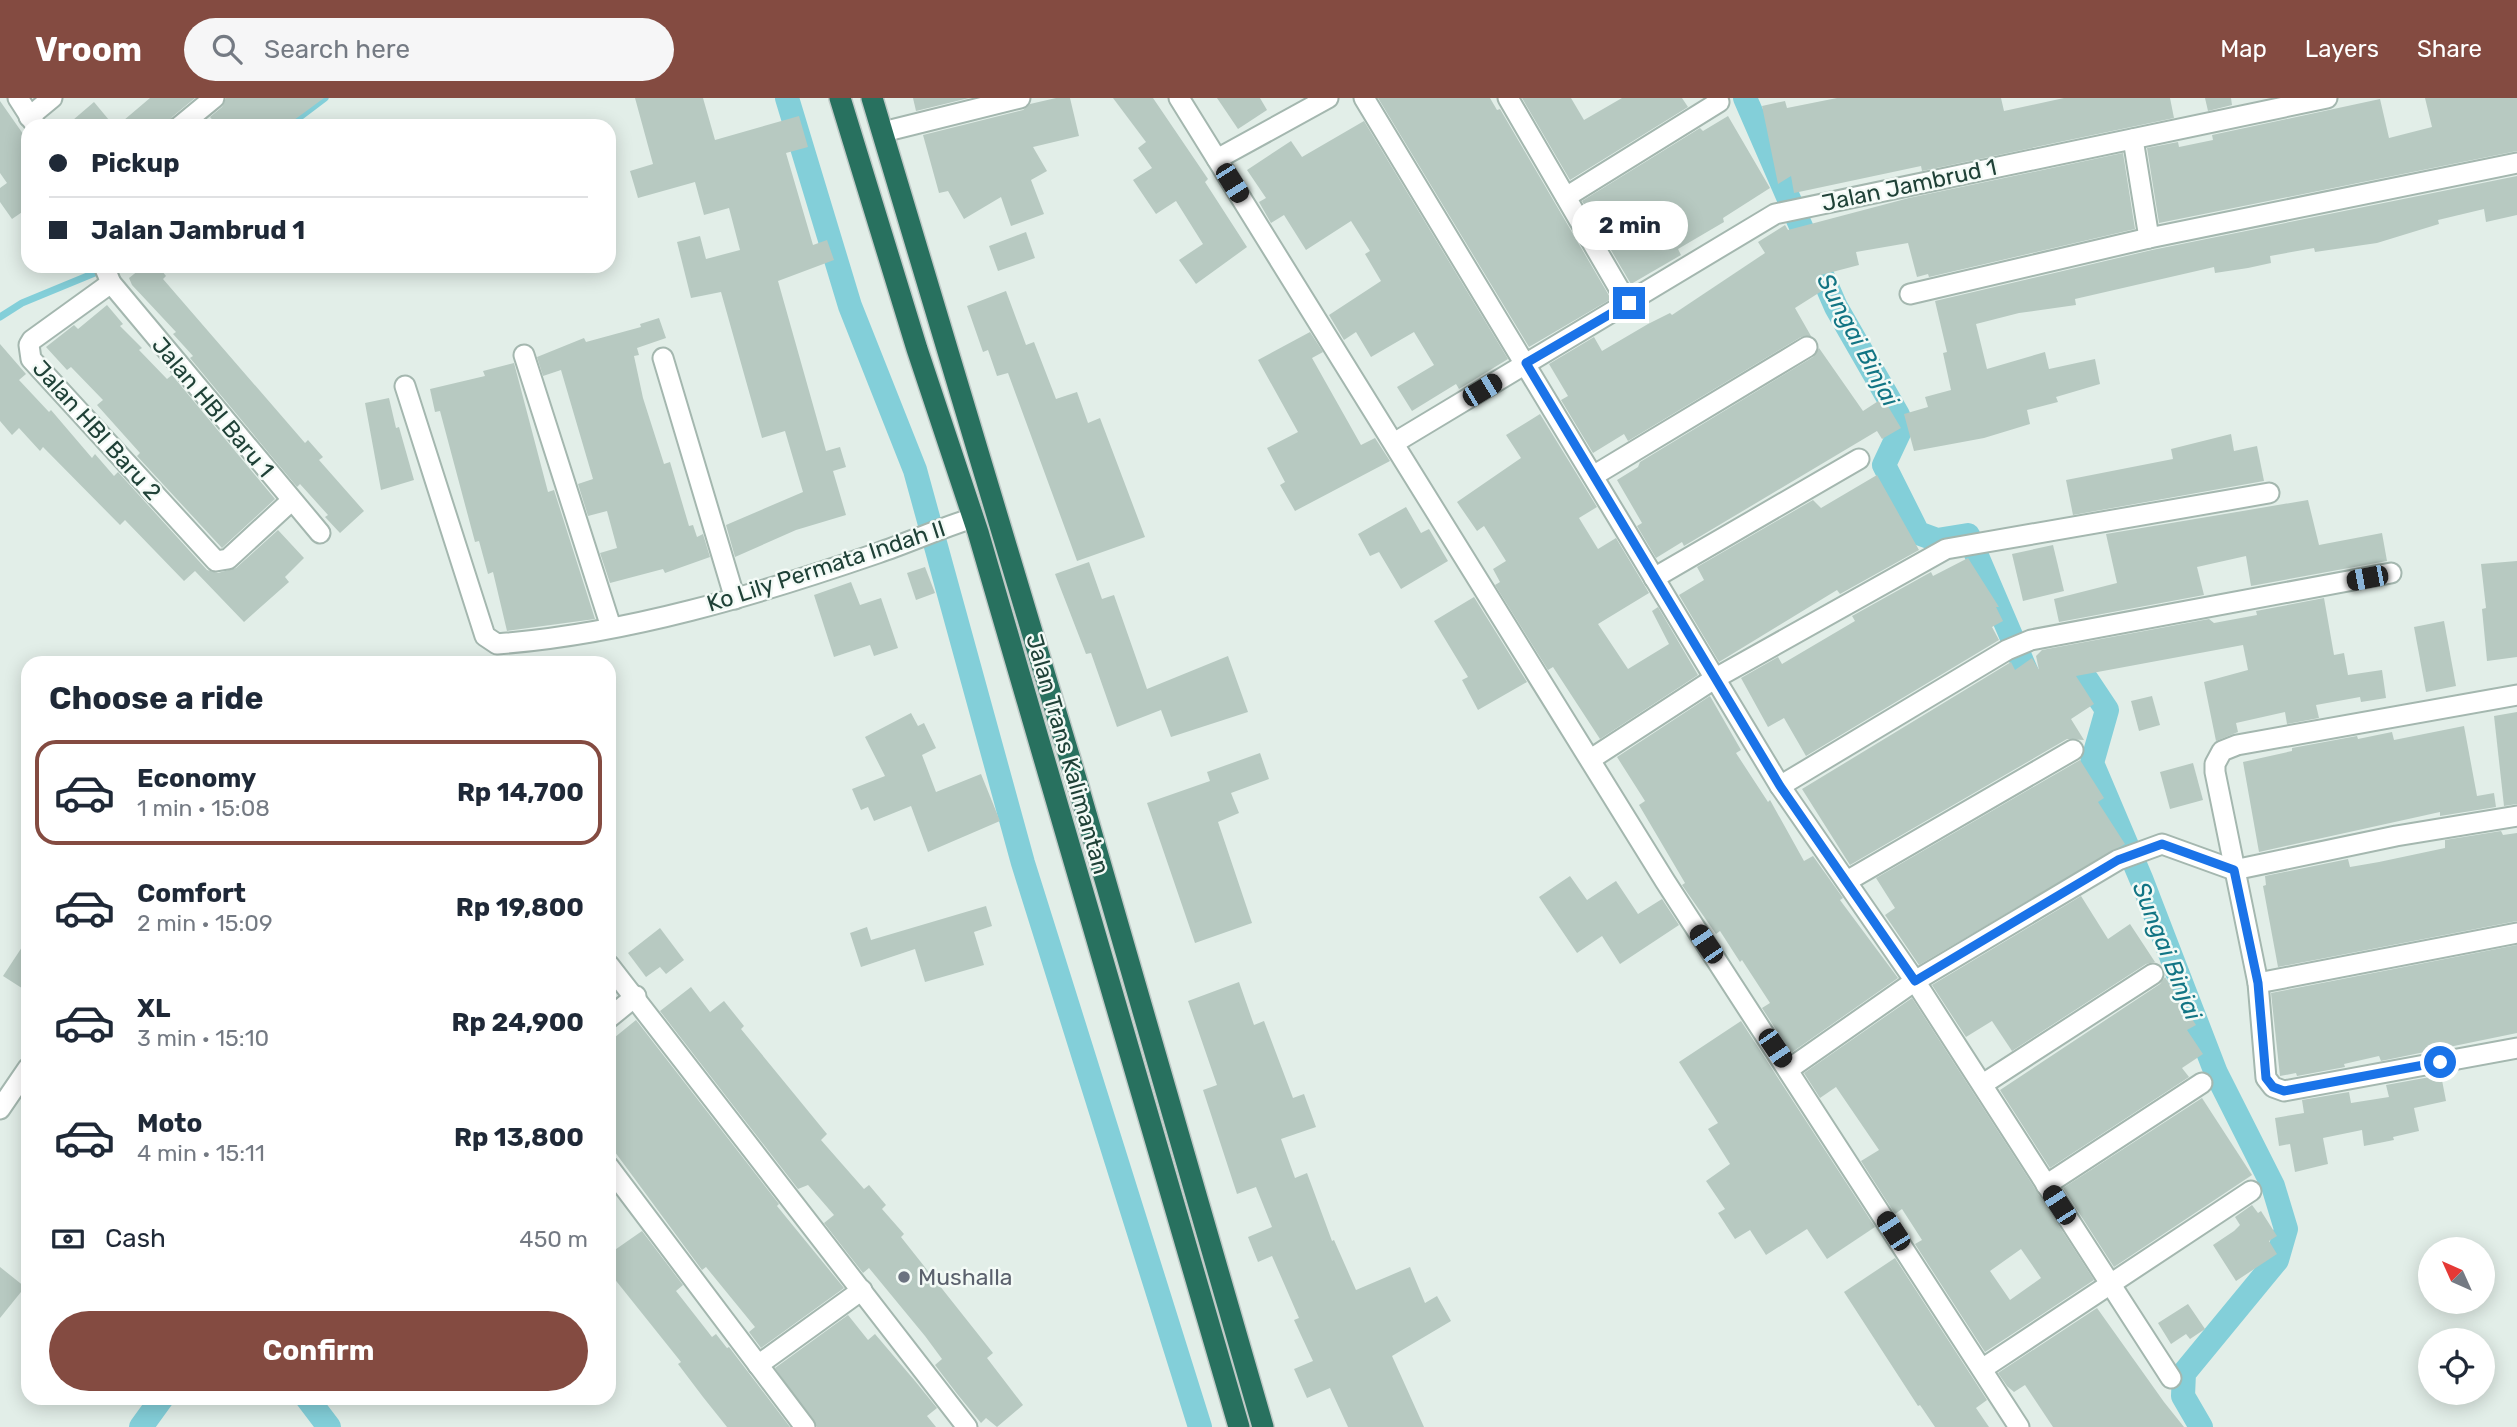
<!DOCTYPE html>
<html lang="en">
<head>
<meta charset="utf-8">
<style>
  body { margin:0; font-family:Rubik,sans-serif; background:#f6f6f7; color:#1f2937; height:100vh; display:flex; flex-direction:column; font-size:26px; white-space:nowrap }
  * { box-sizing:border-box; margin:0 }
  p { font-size:23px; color:#747a83 }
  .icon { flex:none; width:38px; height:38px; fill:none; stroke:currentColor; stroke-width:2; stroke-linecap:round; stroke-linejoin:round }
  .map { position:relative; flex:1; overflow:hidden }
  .sheet { position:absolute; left:21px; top:558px; width:595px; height:749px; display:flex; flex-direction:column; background:#fff; border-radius:21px; box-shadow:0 4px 18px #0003 }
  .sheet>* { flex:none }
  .guide { position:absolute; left:21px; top:21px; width:595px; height:154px; border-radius:21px; box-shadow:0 4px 18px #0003; display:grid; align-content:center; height:154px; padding:0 28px; background:#fff }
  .needle { width:46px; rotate:315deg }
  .controls { position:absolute; left:2418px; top:1139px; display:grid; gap:14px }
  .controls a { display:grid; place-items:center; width:77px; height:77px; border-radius:50%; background:#fff; box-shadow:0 4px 18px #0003; font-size:35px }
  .end { position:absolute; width:32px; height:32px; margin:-16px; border:9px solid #1a73e8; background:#fff; box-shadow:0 0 0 4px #fff }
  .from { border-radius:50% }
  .bubble { position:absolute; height:49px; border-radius:24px; background:#fff; box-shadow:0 4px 18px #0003; font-size:23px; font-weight:700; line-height:49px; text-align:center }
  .car { position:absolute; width:21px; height:42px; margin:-21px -10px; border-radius:9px; box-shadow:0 0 5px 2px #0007; background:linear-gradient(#222 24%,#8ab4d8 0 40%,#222 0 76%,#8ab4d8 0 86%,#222 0) }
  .guide b { display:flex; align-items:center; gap:24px; height:66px; font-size:26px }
  .guide b+b { border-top:2px solid #e0e1e3 }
  .guide i { width:18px; height:18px; background:#1f2937 }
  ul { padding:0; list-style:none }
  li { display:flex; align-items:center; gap:21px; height:105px; margin:0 14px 10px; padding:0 14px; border:4px solid transparent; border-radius:21px }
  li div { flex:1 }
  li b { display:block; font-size:26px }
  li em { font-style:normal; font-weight:700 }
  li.current { border-color:#844b41 }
  li>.icon { width:63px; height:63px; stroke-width:1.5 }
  h2 { padding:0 28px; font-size:32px; line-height:84px }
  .pay { display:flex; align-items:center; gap:18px; height:77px; padding:0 28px; font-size:26px }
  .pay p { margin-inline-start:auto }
  .cta { display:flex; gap:14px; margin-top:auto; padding:14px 28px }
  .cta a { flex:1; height:80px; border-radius:42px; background:#844b41; color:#fff; font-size:28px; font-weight:700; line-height:80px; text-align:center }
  header { display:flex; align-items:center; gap:42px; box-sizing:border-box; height:98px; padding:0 35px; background:#844b41; color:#fff }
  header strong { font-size:33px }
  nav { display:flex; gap:38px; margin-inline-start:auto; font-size:24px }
  .search { width:490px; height:63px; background:#f6f6f7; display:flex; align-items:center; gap:18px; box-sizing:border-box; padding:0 24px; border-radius:38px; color:#747a83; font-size:26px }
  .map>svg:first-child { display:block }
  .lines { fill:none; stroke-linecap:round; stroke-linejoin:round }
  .stream { stroke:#83cfd9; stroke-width:7 }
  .canal { stroke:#83cfd9; stroke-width:24 }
  .building { fill:#b7c9c1; fill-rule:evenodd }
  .street-casing { stroke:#a4b7af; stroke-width:23 }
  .highway-casing { stroke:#c0cac7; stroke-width:24 }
  .street { stroke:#fff; stroke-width:19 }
  .highway { stroke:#28715f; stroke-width:21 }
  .route { stroke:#1a73e8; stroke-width:9 }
  .worship-dot { fill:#6b7280; stroke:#f3faf6; stroke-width:2.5 }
  .labels { text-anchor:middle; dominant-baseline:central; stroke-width:5; stroke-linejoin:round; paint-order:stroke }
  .street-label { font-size:23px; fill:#1f4137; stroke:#f3faf6 }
  .worship-label { font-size:23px; fill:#5b616d; stroke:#f3faf6; text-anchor:start }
  .water-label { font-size:24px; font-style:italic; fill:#127584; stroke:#f3faf6 }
</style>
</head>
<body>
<header>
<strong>Vroom</strong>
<div class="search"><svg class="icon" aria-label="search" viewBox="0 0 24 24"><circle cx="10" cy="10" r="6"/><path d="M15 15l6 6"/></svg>Search here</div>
<nav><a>Map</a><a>Layers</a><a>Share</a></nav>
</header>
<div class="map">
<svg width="2517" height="1329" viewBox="0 0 2517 1329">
  <rect width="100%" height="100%" fill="#e2eee8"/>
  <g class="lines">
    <!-- stream -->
    <g class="stream">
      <path d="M288,28L325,0"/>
      <path d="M0,219L22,205L102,172"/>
    </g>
    <!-- canal -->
    <g class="canal">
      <path d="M787,0L850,208L915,372L1023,765L1200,1329"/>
      <path d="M1745,0L1836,209L1898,317L1899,335L1884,367L1918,435L1937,442L1968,437L2030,582L2042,589L2087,582L2107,612L2092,665L2142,783L2216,975L2273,1088L2286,1131L2277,1162L2184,1275L2183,1298L2201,1329"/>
      <path d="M307,1300L329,1329"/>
      <path d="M141,1329L162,1300"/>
    </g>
  </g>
  <!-- building -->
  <g class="building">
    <path d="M150,0H195L172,19L168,28H117Z"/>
    <path d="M226,0H324L286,28H218L210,19L222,9Z"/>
    <path d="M635,0H703L715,42L799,18L808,49L786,55L813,147L827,142L834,162L778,183L826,353L840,349L846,369L833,373L846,417L796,432L735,459L726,427L803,394L785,333L762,340L721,194L691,200L677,144L700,138L706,161L740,152L729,110L704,117L695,84L638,100L630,73L653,66Z"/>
    <path d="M913,0H969L916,13Z"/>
    <path d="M1056,0H1070L1079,38L1033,49L1047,73L1031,82L1044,116L1011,128L1001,99L964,121L948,93L939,95L923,37L1023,12L1030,6Z"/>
    <path d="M1113,0H1153L1208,81L1205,84L1247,149L1196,186L1179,162L1203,146L1176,103L1156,116L1133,82L1152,70L1138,50L1146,44Z"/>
    <path d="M1217,0H1260L1267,12L1238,31Z"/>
    <path d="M1378,0H1490L1497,12L1500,11L1611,201L1529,249Z"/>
    <path d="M1522,0H1571L1584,22L1622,0H1682L1688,9L1570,82Z"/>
    <path d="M1837,0H2001L2004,13L2064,0H2170L2174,20L1922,73L1921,68L1794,95L1791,78L1778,86L1762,8L1785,3L1787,10Z"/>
    <path d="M2205,0H2231L2232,7L2208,13Z"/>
    <path d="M2425,0H2517V53L2159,125L2147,50L2178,44L2179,49L2213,42L2212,37L2380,1L2389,40L2432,29Z"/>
    <path d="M0,3L28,43V110L12,121L0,104V90L7,85L0,75Z"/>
    <path d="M94,4L114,28H66Z"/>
    <path d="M1728,18L1770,90L1723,120L1724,124L1678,151L1681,157L1631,186L1582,103L1700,30L1703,33Z"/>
    <path d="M1364,23L1508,261L1459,291L1456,286L1412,313L1397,289L1434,267L1414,234L1371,259L1356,234L1344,242L1329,217L1381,183L1365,156L1370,153L1351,123L1306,152L1284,117L1271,125L1259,104L1266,100L1247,72L1291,43L1302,59Z"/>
    <path d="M2123,55L2135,131L1929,179L1928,176L1917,179L1908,145L1856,154L1859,167L1817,178L1825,191L1795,210L1811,238L1801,239L1628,343L1624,336L1593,355L1561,302L1568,298L1549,266L1594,239L1602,253L1648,226L1670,215L1672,217L1765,155L1758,144L1785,127L1788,132L1909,100Z"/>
    <path d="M2517,78V117L2486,124L2484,111L2438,122L2439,126L2377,145L2315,154L2314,150L2270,158L2271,165L2248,170L2215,175L2214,169L2075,201L2076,207L2019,215L1976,226L1987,271L2045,254L2049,271L2095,261L2100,286L2056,299L2058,304L2027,312L2030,326L1984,340L1914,353L1904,316L1928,309L1925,299L1951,292L1943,255L1947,254L1935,203L2152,152Z"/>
    <path d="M1026,134L1035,160L998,173L989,148Z"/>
    <path d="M144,168H158L166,178L163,181L305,345L308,342L323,359L319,362L364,413L340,435L325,419L328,417L300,386L297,389L190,260L193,258L173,236L176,234L132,187L129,180Z"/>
    <path d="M1006,193L1026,247L1034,244L1056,301L1077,294L1088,325L1100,320L1145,439L1077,463L1008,275L997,278L988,252L983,254L967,208Z"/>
    <path d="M107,207L123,226L120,228L142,250L139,252L167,281L172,277L275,401L222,450L137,358L140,355L97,307L103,302L71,269L67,272L46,249L74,227L78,231Z"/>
    <path d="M659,220L666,240L637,250L639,257L634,258L643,300L664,366L670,364L689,428L693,427L697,439L703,436L710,459L665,475L663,471L610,485L600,455L617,450L607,413L588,418L578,386L593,381L561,272L543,278L537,259L584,240L586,244L641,229L640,226Z"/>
    <path d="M1310,234L1323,254L1312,260L1361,347L1375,340L1390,363L1295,413L1280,387L1285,384L1267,350L1298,334L1258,262Z"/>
    <path d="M0,246L26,276L19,282L49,314L51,312L92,360L95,356L114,378L118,374L207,472L218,475L236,470L278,432L304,460L285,479L289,484L244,524L195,473L184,483L125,422L120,427L43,349L40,353L19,330L12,337L0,323Z"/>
    <path d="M1819,250L1863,313L1883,300L1901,330L1882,341L1877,333L1684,448L1682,444L1656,460L1637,428L1642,425L1617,382L1638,369L1640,364L1813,259Z"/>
    <path d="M514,265L548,394L554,392L595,521L507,533L493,474L488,476L479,443L475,444L440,313L435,314L430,291L485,278L483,273Z"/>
    <path d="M389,300L396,330L399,329L414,382L381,392L365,305Z"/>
    <path d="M1540,316L1597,409L1579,420L1598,451L1616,440L1649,495L1598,526L1628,571L1669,546L1652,513L1658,509L1698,577L1600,641L1553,569L1548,572L1495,487L1500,484L1493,471L1506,463L1484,428L1477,433L1457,404L1521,360L1506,337Z"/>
    <path d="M2231,336L2234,353L2257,348L2264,383L2073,417L2066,382L2173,361L2171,351Z"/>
    <path d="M1877,377L1919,452L1840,496L1837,492L1719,564L1679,497L1704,482L1697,469L1813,402L1821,410Z"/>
    <path d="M2308,402L2319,447L2382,435L2387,463L2251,488L2246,458L2197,469L2204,497L2059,524L2054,501L2117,485L2106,436Z"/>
    <path d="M1406,409L1421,435L1429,431L1448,463L1401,491L1379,454L1370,458L1358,436Z"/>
    <path d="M2053,447L2064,493L2023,503L2012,456Z"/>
    <path d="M1968,460L1999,509H1996L2003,523L1992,529L1999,542L1806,658L1784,620L1768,629L1741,580L1778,559L1782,566L1855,523L1852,518L1931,474L1933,478Z"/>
    <path d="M2517,463V559L2487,563L2482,511L2486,510L2481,466Z"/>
    <path d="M1089,464L1102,501L1114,497L1147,591L1228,558L1248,614L1171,639L1161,612L1117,629L1091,555L1086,556L1055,476Z"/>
    <path d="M925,469L935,495L916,502L907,475Z"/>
    <path d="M851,484L860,507L881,500L898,550L874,558L870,547L834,559L814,497Z"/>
    <path d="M1474,499L1527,584L1478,612L1462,582L1468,579L1434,523Z"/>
    <path d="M2324,500L2334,557L2344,555L2348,577L2382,572L2386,600L2361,604L2360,599L2316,607L2319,620L2287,626L2285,614L2236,625L2238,634L2216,643L2204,584L2248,572L2243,547L2076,578L2094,606L2071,621L2084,642L2067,641L1850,767L1802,691L2011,564L2015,572L2032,560L2039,572L2036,558L2042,552L2209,521L2214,525L2257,517L2256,513Z"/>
    <path d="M2444,523L2456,588L2426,594L2414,529Z"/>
    <path d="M1710,598L1741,652L1736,655L1768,704L1770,702L1804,763L1813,758L1843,800L1840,802L1898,880L1791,955L1762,910L1770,905L1742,862L1740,864L1720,833L1716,836L1682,787L1685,785L1639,707L1645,703L1617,659Z"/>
    <path d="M2152,598L2160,627L2139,633L2131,603Z"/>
    <path d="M2517,614V706L2504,708L2494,618Z"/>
    <path d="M911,615L918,628L924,625L936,650L922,657L936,694L981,676L1000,723L928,754L911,708L874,723L868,709L861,712L852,691L885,678L865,639Z"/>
    <path d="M2464,628L2477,698L2494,695L2496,709L2440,718V714L2259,754L2243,664L2292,653V650L2357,638L2358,641L2392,634L2394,642Z"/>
    <path d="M1260,655L1269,681L1231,695L1239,715L1218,724L1252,825L1195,845L1147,705L1210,683L1207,674Z"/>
    <path d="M2080,662L2104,700L2098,704L2125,746L1919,867L1885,817L1895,810L1876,780Z"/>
    <path d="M2193,665L2203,702L2170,711L2160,674Z"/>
    <path d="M2501,733L2503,737L2517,735V823L2278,869L2263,788L2266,787L2265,778L2348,761L2350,769L2379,764L2445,750V742Z"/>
    <path d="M1570,778L1587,802L1616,783L1638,816L1662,801L1679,827L1620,866L1602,838L1577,855L1539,799Z"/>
    <path d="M2081,798L2108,841L2130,826L2155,864L2146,866L2012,953L1992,923L1966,939L1932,887Z"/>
    <path d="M986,808L992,828L974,834L984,867L925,884L915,851L861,869L850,835L867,829L871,842Z"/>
    <path d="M660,830L684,862L666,876L660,869L646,879L628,855Z"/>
    <path d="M28,840V894L3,878Z"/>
    <path d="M2517,847V935L2381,963L2379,958L2344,966L2345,969L2297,978L2296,975L2280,978L2271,895Z"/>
    <path d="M2165,879L2196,927L2187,932L2203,956L2182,970L2189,979L2050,1070L2000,992L2160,886Z"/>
    <path d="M1239,884L1254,927L1264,923L1293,1000L1304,996L1316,1029L1281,1041L1295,1080L1307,1075L1332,1143L1334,1142L1356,1192L1410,1169L1425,1205L1437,1198L1451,1223L1392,1258L1424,1329H1348L1330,1290L1307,1300L1294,1271L1313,1263L1294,1222L1299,1220L1272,1158L1258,1164L1248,1139L1272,1129L1256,1089L1237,1096L1203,992L1217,987L1188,903Z"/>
    <path d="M691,889L710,914L724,903L744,928L741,931L827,1036L821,1042L864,1091L869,1087L886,1107L882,1111L904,1136L901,1139L993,1255L987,1260L1023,1307L997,1329L986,1320L981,1325L958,1297L935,1267L942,1261L925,1238L869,1170L863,1175L824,1125L834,1117L808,1087L798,1091L660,913Z"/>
    <path d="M1912,900L2094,1182L1985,1254L1915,1146L1922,1142L1902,1111L1895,1116L1861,1063L1879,1052L1836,989L1820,1000L1804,975ZM2021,1151L2041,1180L2010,1202L1990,1173Z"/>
    <path d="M636,922L779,1106L777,1108L844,1190L761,1250L749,1234L755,1229L706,1169L702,1172L609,1046V944Z"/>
    <path d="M1741,923L1875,1129L1827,1161L1807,1131L1766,1157L1750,1132L1735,1141L1718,1115L1725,1111L1706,1083L1730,1066L1708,1031L1718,1025L1679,964Z"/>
    <path d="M2441,977L2446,1003L2414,1010L2419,1033L2393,1039L2394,1042L2364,1048L2362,1032L2323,1040L2328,1066L2295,1074L2290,1046L2279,1048L2275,1020L2304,1015L2302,1002L2349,994L2351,1005L2389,999L2386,987Z"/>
    <path d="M2202,1000L2252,1077L2114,1169L2063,1090Z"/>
    <path d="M2252,1107L2258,1115L2261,1113L2277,1138L2269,1143L2277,1156L2236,1183L2213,1147L2234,1133L2240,1127L2235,1119Z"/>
    <path d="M642,1133L683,1187L676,1193L712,1239L716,1236L727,1250L729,1249L790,1329H727L703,1299L678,1266L681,1264L609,1174V1156Z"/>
    <path d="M1895,1160L1987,1302L1976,1310L1989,1329H1935L1920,1307L1918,1308L1844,1194Z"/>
    <path d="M0,1169L25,1189L0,1220Z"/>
    <path d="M2188,1206L2205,1231L2190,1241L2186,1236L2171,1246L2158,1225Z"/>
    <path d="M2097,1210L2164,1304L2184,1329H2053L2025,1287L2014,1294L2007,1288L1998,1275Z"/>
    <path d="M848,1217L868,1242L875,1236L915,1283L937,1310L927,1318L936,1329H817L775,1270Z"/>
  </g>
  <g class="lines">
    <defs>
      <g id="street">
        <path d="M18,0L36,28"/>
        <path d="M1179,0L1665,783L2019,1329"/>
        <path d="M1364,0L1780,688L1915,883L2171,1280"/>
        <path d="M1508,0L1628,206"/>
        <path d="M29,19L52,0"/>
        <path d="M180,28L214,0"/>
        <path d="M883,34L1020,0"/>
        <path d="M2133,41L2149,140"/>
        <path d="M1217,61L1328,0"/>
        <path d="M1566,99L1719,4"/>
        <path d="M104,168L111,185L320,435"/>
        <path d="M111,185L32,242L29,247L31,261L216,463L228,461L291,403"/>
        <path d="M1910,196L2149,140L2517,65"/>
        <path d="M524,257L611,529"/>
        <path d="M663,260L735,501"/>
        <path d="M405,288L485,538L497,546C627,536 756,497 878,455C910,444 941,430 973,420"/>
        <path d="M1394,345L1775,116L2327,0"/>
        <path d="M1593,378L1807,249"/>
        <path d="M1654,480L1859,361"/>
        <path d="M2517,597L2237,647L2222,653L2215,666V674L2258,885L2266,980L2273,989L2284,993L2517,950"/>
        <path d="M1591,661L1714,581L1946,451L2269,395"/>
        <path d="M1780,688L2007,552L2031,542L2391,475"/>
        <path d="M1847,783L2073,652"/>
        <path d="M609,867L967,1329"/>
        <path d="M2258,885L2517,835"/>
        <path d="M609,920L636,898"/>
        <path d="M1789,971L1915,883L2118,762L2162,746L2234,772L2396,738L2517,718"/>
        <path d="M1983,986L2153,876"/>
        <path d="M0,1011L28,970"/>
        <path d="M609,1069L805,1329"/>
        <path d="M2046,1087L2202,985"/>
        <path d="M758,1267L862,1192"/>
        <path d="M1982,1271L2251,1093"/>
      </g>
      <g id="highway">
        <path d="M840,0L917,251L978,434L1239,1329"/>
        <path d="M872,0L1076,681L1263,1329"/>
      </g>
    </defs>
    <!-- street casing -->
    <use href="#street" class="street-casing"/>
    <!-- highway casing -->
    <use href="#highway" class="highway-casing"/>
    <!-- street -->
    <use href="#street" class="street"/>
    <!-- highway -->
    <use href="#highway" class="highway"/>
  </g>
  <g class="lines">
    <!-- route -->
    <path class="route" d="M1629,205L1526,265L1780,688L1915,883L2118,762L2162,746L2234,772L2258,885L2266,980L2273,989L2284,993L2440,964"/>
  </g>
  <!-- markers -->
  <circle class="worship-dot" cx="904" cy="1179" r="7"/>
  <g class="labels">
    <!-- street labels -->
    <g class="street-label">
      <text transform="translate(1909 87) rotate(-12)">Jalan Jambrud 1</text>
      <text transform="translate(213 309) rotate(50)">Jalan HBI Baru 1</text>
      <text transform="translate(97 332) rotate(48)">Jalan HBI Baru 2</text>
      <text transform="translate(826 468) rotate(-18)">Ko Lily Permata Indah II</text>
      <text transform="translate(1068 656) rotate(74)">Jalan Trans Kalimantan</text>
    </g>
    <!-- worship labels -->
    <g class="worship-label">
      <text x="918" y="1179">Mushalla</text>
    </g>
    <!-- water labels -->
    <g class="water-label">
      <text transform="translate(1858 242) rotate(62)">Sungai Binjai</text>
      <text transform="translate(2167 853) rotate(68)">Sungai Binjai</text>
    </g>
  </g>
</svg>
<div class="controls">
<a><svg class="needle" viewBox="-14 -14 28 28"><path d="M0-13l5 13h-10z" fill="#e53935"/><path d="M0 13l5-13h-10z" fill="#747a83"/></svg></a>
<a><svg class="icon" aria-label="locate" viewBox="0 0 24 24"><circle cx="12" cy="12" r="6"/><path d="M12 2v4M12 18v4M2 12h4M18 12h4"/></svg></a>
</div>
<i class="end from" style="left:2440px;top:964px"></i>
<i class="end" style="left:1629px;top:205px"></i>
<div class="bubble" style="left:1572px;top:103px;width:116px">2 min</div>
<i class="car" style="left:1232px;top:85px;rotate:148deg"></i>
<i class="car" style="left:1482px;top:292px;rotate:59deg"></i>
<i class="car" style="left:2367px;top:480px;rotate:259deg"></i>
<i class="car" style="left:1706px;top:846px;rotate:326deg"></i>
<i class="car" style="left:1775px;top:950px;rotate:146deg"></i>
<i class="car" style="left:2059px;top:1107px;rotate:327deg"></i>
<i class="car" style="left:1893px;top:1133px;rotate:327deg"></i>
<div class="guide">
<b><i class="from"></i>Pickup</b>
<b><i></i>Jalan Jambrud 1</b>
</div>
<section class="sheet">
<h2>Choose a ride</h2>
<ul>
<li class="current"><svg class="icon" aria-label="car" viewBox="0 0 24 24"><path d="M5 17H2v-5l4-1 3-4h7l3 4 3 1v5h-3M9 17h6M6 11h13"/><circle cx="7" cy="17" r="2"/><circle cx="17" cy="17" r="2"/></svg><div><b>Economy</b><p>1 min · 15:08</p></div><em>Rp 14,700</em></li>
<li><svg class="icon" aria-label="car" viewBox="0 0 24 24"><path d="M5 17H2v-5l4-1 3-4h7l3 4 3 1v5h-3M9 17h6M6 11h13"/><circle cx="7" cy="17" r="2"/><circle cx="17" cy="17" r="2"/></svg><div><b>Comfort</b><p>2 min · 15:09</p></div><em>Rp 19,800</em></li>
<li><svg class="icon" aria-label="car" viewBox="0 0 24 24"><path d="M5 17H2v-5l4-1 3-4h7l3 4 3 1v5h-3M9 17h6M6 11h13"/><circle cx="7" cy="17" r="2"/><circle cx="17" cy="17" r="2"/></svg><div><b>XL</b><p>3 min · 15:10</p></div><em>Rp 24,900</em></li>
<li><svg class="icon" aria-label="car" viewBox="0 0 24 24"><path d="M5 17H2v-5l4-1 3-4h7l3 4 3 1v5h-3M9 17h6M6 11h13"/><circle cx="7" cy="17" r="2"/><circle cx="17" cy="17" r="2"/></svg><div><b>Moto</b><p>4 min · 15:11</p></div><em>Rp 13,800</em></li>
</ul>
<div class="pay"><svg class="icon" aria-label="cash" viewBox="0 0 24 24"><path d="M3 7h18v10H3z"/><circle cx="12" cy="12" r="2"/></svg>Cash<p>450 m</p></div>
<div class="cta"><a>Confirm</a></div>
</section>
</div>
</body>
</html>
